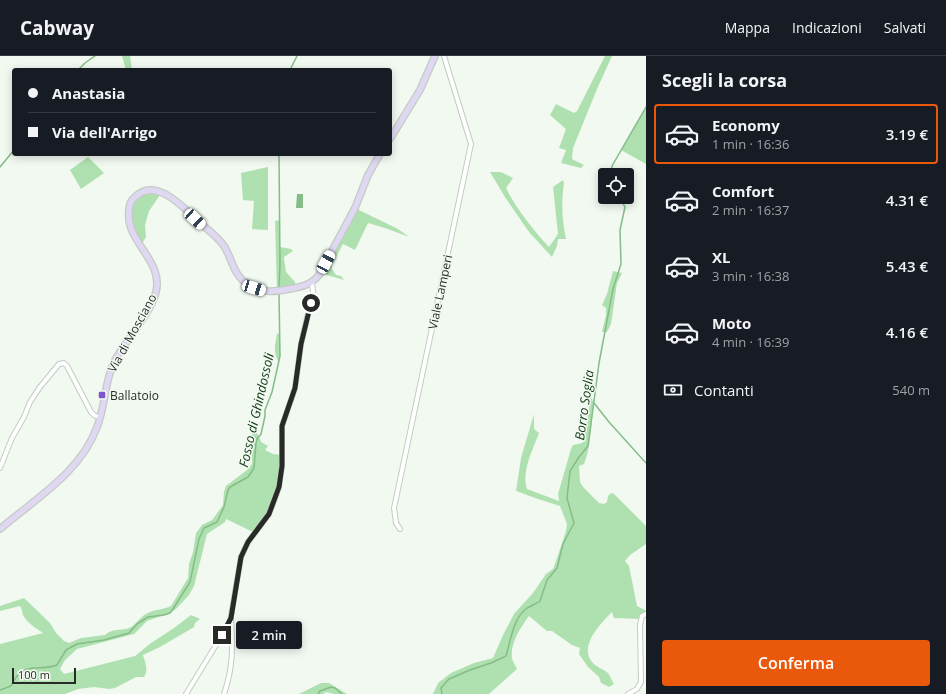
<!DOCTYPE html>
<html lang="it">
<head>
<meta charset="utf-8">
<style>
  body { margin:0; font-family:"Open Sans",sans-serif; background:#242831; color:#f1f3f6; height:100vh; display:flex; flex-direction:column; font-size:15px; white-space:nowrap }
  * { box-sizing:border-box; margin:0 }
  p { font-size:13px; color:#9ea1a6 }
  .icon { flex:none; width:22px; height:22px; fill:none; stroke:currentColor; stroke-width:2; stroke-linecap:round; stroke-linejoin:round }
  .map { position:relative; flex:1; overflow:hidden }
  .details { display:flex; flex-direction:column; background:#171b24; width:300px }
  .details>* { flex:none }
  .hud { position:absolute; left:12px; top:12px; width:380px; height:88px; border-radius:4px; box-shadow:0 2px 10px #0003; display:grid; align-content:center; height:88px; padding:0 16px; background:#171b24 }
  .tools { position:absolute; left:598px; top:112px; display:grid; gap:8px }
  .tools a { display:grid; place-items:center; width:36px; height:36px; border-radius:4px; background:#171b24; box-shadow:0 2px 10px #0003; font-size:20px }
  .scale { position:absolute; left:12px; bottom:10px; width:64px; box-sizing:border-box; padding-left:4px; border:2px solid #282a28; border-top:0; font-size:11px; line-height:14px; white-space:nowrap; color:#282a28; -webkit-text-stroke:3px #f1f9f1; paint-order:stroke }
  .end { position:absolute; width:18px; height:18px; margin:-9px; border:5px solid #282a28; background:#fff; box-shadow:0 0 0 2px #fff }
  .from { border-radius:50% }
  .bubble { position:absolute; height:28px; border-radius:4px; background:#171b24; box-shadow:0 2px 10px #0003; font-size:13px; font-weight:600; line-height:28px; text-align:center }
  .car { position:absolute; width:12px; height:24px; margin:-12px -6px; border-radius:5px; box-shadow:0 0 3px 1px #0007; background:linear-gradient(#fff 24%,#345 0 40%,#fff 0 76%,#345 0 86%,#fff 0) }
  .hud b { display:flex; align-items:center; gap:14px; height:38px; font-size:15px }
  .hud b+b { border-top:1px solid #363941 }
  .hud i { width:10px; height:10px; background:#f1f3f6 }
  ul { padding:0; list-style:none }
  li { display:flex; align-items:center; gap:12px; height:60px; margin:0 8px 6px; padding:0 8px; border:2px solid transparent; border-radius:4px }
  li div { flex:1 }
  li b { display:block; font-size:15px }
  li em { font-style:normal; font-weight:600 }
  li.selected { border-color:#ea580c }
  li>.icon { width:36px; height:36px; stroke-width:1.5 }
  h2 { padding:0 16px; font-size:18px; line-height:48px }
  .pay { display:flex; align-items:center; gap:10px; height:44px; padding:0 16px; font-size:15px }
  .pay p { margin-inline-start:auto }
  .button { display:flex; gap:8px; margin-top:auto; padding:8px 16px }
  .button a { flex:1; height:46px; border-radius:4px; background:#ea580c; color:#fff; font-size:16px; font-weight:600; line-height:46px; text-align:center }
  header { display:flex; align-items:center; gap:24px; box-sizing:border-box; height:56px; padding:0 20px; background:#171b24; border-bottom:1px solid #363941 }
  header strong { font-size:19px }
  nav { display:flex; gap:22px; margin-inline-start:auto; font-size:14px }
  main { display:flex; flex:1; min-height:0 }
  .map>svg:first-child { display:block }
  .green { fill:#afe1b0 }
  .water { fill:#85bc87 }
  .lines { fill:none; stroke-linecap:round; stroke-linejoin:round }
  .stream { stroke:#85bc87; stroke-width:1.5 }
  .street-casing { stroke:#c3cbc3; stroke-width:6 }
  .secondary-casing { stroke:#c3cbc3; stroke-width:8 }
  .street { stroke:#fff; stroke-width:4 }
  .secondary { stroke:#e0d8f2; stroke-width:5.5 }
  .route { stroke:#282a28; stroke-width:5 }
  .poi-dot { fill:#7d54cd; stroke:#f1f9f1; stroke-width:1.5 }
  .labels { text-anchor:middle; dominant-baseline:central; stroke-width:3; stroke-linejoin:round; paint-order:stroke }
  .street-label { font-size:12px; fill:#282a28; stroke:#f1f9f1 }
  .poi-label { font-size:12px; fill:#282a28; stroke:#f1f9f1; text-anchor:start }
  .water-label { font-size:13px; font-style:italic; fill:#113916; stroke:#f1f9f1 }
</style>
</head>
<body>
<header>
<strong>Cabway</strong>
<nav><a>Mappa</a><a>Indicazioni</a><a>Salvati</a></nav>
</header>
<main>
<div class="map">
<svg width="646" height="638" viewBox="0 0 646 638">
  <rect width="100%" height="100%" fill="#f1f9f1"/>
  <!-- green -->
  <g class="green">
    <path d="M122,0H130L132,14H126Z"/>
    <path d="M605,0H612L597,33L573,92L572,103L584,109L581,112L561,107L566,94L559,92L566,73L550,59L556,48L574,57L577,55Z"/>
    <path d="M646,51V108L621,94Z"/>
    <path d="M88,101L104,117L81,133L70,114Z"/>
    <path d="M268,111V174L252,173L254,145L243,144L241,117Z"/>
    <path d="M490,116H501L513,122L506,132C515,151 534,175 549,191L558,178L553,131L563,124L564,127C561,146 562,164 566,183H558L557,190L552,201L529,176L505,141Z"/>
    <path d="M162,136L149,155L145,169L146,181L141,189L128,161C137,134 134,138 162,136Z"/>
    <path d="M355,152L398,173L409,181L388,173L368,167L355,194L343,188L332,209V213L336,219L341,220L344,224L320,217Z"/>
    <path d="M280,164V191L291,193L293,195L284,201V203L286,216L295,226V232L277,235L275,165Z"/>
    <path d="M613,215L622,217L617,227L611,268L607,276H602L606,259V252L602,249L607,238Z"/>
    <path d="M280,277V300L278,305C273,295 275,289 277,278Z"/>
    <path d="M591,341L594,347C591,366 591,392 584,408L579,410L580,426L583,431L599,447L604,448L607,446L608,440L611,437L614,438L646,470V488L630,499L625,505L629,510L637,550L645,554L646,558L640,563L614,562L612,556C600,568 579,590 592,606C596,611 603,613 608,617C610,620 612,625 614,628L609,631L601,627L599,621L588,611L579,598L580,592L572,589L552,575H547L529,560C521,571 510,587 512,602C512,605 516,610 517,613L489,638H433L438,627L451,617L474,607L493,602L503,579L514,558L533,537L546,518L553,513L555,508L566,475L567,468L560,450L538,443L516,435L521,402L534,358V373L539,377C533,393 521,416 527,433L559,445L558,438L571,393L573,389L582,387L584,385Z"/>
    <path d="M252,371L259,380L261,386L268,390L265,394L273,398L282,399L279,431L269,458L255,477L226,463L225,466L207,478L194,530L189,539L176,553L170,557L147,565L134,578L77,593L65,604L60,613L64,618L135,600L151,587L174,572L191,559L200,563L195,567L194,571L160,591L143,599C145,606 149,614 144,621H136L115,632L109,633L94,631L78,633L65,638H0V588L43,577C36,572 27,567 23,559C22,556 22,553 20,550L0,555V550L24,542L50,567L56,577L64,585L69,587L81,582L105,579C112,572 120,575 129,572C136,569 140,561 146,558C154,553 163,554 171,550L188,522L189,508L193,496L196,477L202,469L212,464L218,456L223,449L224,436L226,430L247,414L252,408Z"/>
    <path d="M321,627H329L347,638H334L326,636L323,638H299Z"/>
  </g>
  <!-- water -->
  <path class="water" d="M297,138H303V152H296Z"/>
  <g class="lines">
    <!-- stream -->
    <g class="stream">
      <path d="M78,14L85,7L95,0"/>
      <path d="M290,14L297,0"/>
      <path d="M279,98L280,209L279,233"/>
      <path d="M0,111L14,94"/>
      <path d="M611,119L612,110L646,51"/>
      <path d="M594,347L609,366L646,407"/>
      <path d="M0,634L11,630C13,626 15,622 18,619C29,607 44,615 57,609L66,594L77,588L104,584L129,577L137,568L148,561L164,559L170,557L173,553L190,526L199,483L204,472L217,466L224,451L228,434L230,431L248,421L254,412L256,387L257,383L261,378L265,360V354L272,336L280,300L279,237"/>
      <path d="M318,638L320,635L331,631L335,632L342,638"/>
      <path d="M442,638L441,632L449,623L470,614L491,607L506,600C510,586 514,561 526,553C530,550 536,548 540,545L547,524L557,512L563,488L574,467L567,442L570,415L579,401L588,390L599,307L613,233L621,208L620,174L625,151L621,144L617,141"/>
    </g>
    <defs>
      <g id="street">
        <path d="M0,412L12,382L24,361L30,346L40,331L59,308L64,307L67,310L91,356L94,359L100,362"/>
        <path d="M400,473L396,467L394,452L471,88L444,0"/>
        <path d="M186,638L230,566L241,501L248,486L269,458L279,431L282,410V370L295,332L301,288L313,236L312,226"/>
        <path d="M224,638C233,612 233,591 231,563"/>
        <path d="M628,638L637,633L641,626L640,569L642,560L646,558"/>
      </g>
      <g id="secondary">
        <path d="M390,83L420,34L435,0"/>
        <path d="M0,473C35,443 81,416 97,371C106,349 104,325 115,304C126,284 151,257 156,236C164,204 125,186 129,155C129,149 131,144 135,141C156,120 184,152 199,166C207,173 218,181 224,190C233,204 233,220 249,229C261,237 274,236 289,233C301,231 311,229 319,219L355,152L368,119L380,98"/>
      </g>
    </defs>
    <!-- street casing -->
    <use href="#street" class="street-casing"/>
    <!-- secondary casing -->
    <use href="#secondary" class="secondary-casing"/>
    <!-- street -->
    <use href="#street" class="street"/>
    <!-- secondary -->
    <use href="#secondary" class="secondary"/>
  </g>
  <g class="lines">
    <!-- route -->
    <path class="route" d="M222,579L231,562L241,501L248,486L269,458L279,431L282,410V370L295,332L301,288L311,247"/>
  </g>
  <!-- markers -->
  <rect class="poi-dot" x="98" y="335" width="8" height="8" rx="2"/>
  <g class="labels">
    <!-- street labels -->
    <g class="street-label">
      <text transform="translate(440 236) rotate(-78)">Viale Lamperi</text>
      <text transform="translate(132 277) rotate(-61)">Via di Mosciano</text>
    </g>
    <!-- poi labels -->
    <g class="poi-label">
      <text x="110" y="339">Ballatoio</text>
    </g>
    <!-- water labels -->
    <g class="water-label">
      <text transform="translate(584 349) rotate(-82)">Borro Soglia</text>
      <text transform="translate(256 354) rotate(-77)">Fosso di Ghindossoli</text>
    </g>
  </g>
</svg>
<div class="tools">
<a><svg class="icon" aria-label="locate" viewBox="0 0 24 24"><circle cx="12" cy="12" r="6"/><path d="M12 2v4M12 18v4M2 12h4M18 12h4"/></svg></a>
</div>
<div class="scale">100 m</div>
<i class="end from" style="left:311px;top:247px"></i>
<i class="end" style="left:222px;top:579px"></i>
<div class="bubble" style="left:236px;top:565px;width:66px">2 min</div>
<i class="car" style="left:195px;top:163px;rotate:133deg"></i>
<i class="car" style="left:326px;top:206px;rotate:28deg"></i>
<i class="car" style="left:254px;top:232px;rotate:107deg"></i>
<div class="hud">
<b><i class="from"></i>Anastasia</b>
<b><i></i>Via dell'Arrigo</b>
</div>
</div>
<section class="details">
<h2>Scegli la corsa</h2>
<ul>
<li class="selected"><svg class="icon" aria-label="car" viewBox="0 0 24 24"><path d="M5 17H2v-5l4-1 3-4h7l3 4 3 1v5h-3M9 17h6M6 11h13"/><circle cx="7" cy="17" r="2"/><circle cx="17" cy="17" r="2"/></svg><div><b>Economy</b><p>1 min · 16:36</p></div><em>3.19 €</em></li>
<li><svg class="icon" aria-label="car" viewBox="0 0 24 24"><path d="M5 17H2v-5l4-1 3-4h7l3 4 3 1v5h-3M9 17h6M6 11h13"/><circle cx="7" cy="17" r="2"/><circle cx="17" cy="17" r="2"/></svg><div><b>Comfort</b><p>2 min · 16:37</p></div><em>4.31 €</em></li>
<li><svg class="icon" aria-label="car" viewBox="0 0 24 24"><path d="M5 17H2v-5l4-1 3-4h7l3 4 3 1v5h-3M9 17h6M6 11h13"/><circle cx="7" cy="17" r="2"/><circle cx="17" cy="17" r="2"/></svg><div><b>XL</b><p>3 min · 16:38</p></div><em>5.43 €</em></li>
<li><svg class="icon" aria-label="car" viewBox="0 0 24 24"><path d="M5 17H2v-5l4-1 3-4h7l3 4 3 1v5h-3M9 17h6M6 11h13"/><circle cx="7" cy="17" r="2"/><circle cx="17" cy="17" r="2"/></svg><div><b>Moto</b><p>4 min · 16:39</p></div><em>4.16 €</em></li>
</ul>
<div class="pay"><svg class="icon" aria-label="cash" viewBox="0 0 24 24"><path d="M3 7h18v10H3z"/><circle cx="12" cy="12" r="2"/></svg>Contanti<p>540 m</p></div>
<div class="button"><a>Conferma</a></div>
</section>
</main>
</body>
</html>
